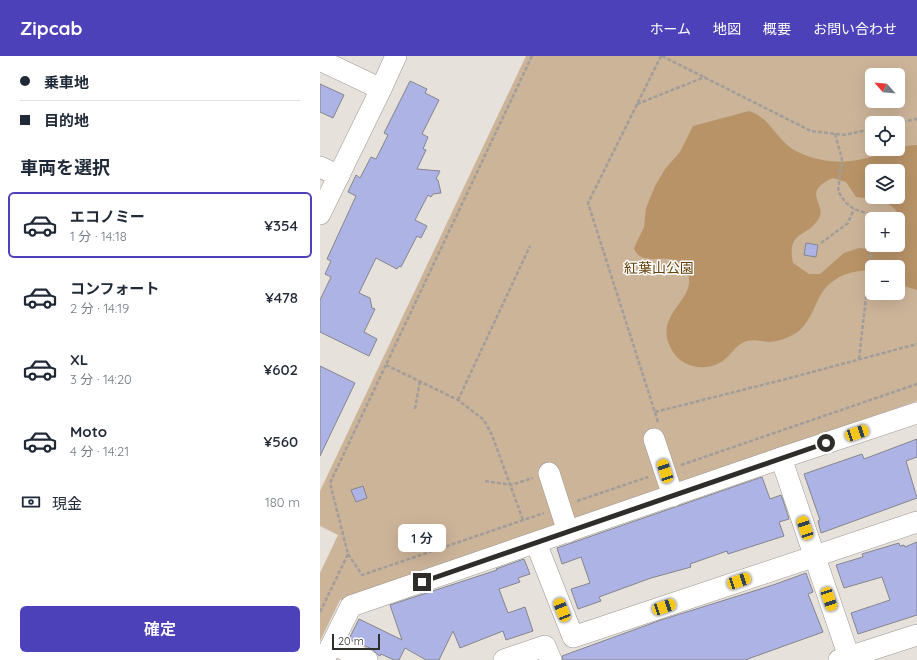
<!DOCTYPE html>
<html lang="ja">
<head>
<meta charset="utf-8">
<style>
  body { margin:0; font-family:Quicksand,"Noto Sans JP",sans-serif; background:#f6f6f7; color:#1f2937; height:100vh; display:flex; flex-direction:column; font-size:15px; white-space:nowrap }
  * { box-sizing:border-box; margin:0 }
  p { font-size:13px; color:#747a83 }
  .icon { flex:none; width:22px; height:22px; fill:none; stroke:currentColor; stroke-width:2; stroke-linecap:round; stroke-linejoin:round }
  .map { position:relative; flex:1; overflow:hidden }
  .side { display:flex; flex-direction:column; background:#fff; width:320px }
  .side>* { flex:none }
  .guide { display:grid; align-content:center; height:88px; padding:0 20px; background:#fff }
  .needle { width:26px; rotate:297deg }
  .buttons { position:absolute; left:545px; top:12px; display:grid; gap:8px }
  .buttons a { display:grid; place-items:center; width:40px; height:40px; border-radius:6px; background:#fff; box-shadow:0 4px 16px #0002; font-size:20px }
  .scale { position:absolute; left:12px; bottom:10px; width:48px; box-sizing:border-box; padding-left:4px; border:2px solid #2f2d2a; border-top:0; font-size:11px; line-height:14px; white-space:nowrap; color:#2f2d2a; -webkit-text-stroke:3px #fff; paint-order:stroke }
  .end { position:absolute; width:18px; height:18px; margin:-9px; border:5px solid #2f2d2a; background:#fff; box-shadow:0 0 0 2px #fff }
  .from { border-radius:50% }
  .bubble { position:absolute; height:28px; border-radius:6px; background:#fff; box-shadow:0 4px 16px #0002; font-size:13px; font-weight:600; line-height:28px; text-align:center }
  .car { position:absolute; width:12px; height:24px; margin:-12px -6px; border-radius:5px; box-shadow:0 0 3px 1px #0007; background:linear-gradient(#f5c518 24%,#345 0 40%,#f5c518 0 76%,#345 0 86%,#f5c518 0) }
  .guide b { display:flex; align-items:center; gap:14px; height:38px; font-size:15px }
  .guide b+b { border-top:1px solid #e0e1e3 }
  .guide i { width:10px; height:10px; background:#1f2937 }
  ul { padding:0; list-style:none }
  li { display:flex; align-items:center; gap:12px; height:66px; margin:0 8px 6px; padding:0 12px; border:2px solid transparent; border-radius:6px }
  li div { flex:1 }
  li b { display:block; font-size:15px }
  li em { font-style:normal; font-weight:600 }
  li.active { border-color:#4c41b8 }
  li>.icon { width:36px; height:36px; stroke-width:1.5 }
  h2 { padding:0 20px; font-size:18px; line-height:48px }
  .pay { display:flex; align-items:center; gap:10px; height:44px; padding:0 20px; font-size:15px }
  .pay p { margin-inline-start:auto }
  .primary-button { display:flex; gap:8px; margin-top:auto; padding:8px 20px }
  .primary-button a { flex:1; height:46px; border-radius:6px; background:#4c41b8; color:#fff; font-size:16px; font-weight:600; line-height:46px; text-align:center }
  header { display:flex; align-items:center; gap:24px; box-sizing:border-box; height:56px; padding:0 20px; background:#4c41b8; color:#fff }
  header strong { font-size:19px }
  nav { display:flex; gap:22px; margin-inline-start:auto; font-size:14px }
  main { display:flex; flex:1; min-height:0 }
  .map>svg:first-child { display:block }
  .green { fill:#ccb499; fill-rule:evenodd }
  .water { fill:#b89367; fill-rule:evenodd }
  .building { fill:#aeb3e6; stroke:#85858c }
  .lines { fill:none; stroke-linecap:round; stroke-linejoin:round }
  .minor-casing { stroke:#9b9691; stroke-width:22 }
  .path { stroke:#a19d98; stroke-width:2.5; stroke-dasharray:4 2; stroke-linecap:butt }
  .minor { stroke:#fff; stroke-width:21 }
  .route { stroke:#2f2d2a; stroke-width:5 }
  .labels { text-anchor:middle; dominant-baseline:central; stroke-width:3; stroke-linejoin:round; paint-order:stroke }
  .park-label { font-size:14px; fill:#643f06; stroke:#fff }
</style>
</head>
<body>
<header>
<strong>Zipcab</strong>
<nav><a>ホーム</a><a>地図</a><a>概要</a><a>お問い合わせ</a></nav>
</header>
<main>
<section class="side">
<div class="guide">
<b><i class="from"></i>乗車地</b>
<b><i></i>目的地</b>
</div>
<h2>車両を選択</h2>
<ul>
<li class="active"><svg class="icon" aria-label="car" viewBox="0 0 24 24"><path d="M5 17H2v-5l4-1 3-4h7l3 4 3 1v5h-3M9 17h6M6 11h13"/><circle cx="7" cy="17" r="2"/><circle cx="17" cy="17" r="2"/></svg><div><b>エコノミー</b><p>1 分 · 14:18</p></div><em>¥354</em></li>
<li><svg class="icon" aria-label="car" viewBox="0 0 24 24"><path d="M5 17H2v-5l4-1 3-4h7l3 4 3 1v5h-3M9 17h6M6 11h13"/><circle cx="7" cy="17" r="2"/><circle cx="17" cy="17" r="2"/></svg><div><b>コンフォート</b><p>2 分 · 14:19</p></div><em>¥478</em></li>
<li><svg class="icon" aria-label="car" viewBox="0 0 24 24"><path d="M5 17H2v-5l4-1 3-4h7l3 4 3 1v5h-3M9 17h6M6 11h13"/><circle cx="7" cy="17" r="2"/><circle cx="17" cy="17" r="2"/></svg><div><b>XL</b><p>3 分 · 14:20</p></div><em>¥602</em></li>
<li><svg class="icon" aria-label="car" viewBox="0 0 24 24"><path d="M5 17H2v-5l4-1 3-4h7l3 4 3 1v5h-3M9 17h6M6 11h13"/><circle cx="7" cy="17" r="2"/><circle cx="17" cy="17" r="2"/></svg><div><b>Moto</b><p>4 分 · 14:21</p></div><em>¥560</em></li>
</ul>
<div class="pay"><svg class="icon" aria-label="cash" viewBox="0 0 24 24"><path d="M3 7h18v10H3z"/><circle cx="12" cy="12" r="2"/></svg>現金<p>180 m</p></div>
<div class="primary-button"><a>確定</a></div>
</section>
<div class="map">
<svg width="597" height="604" viewBox="0 0 597 604">
  <rect width="100%" height="100%" fill="#e7e1db"/>
  <!-- green -->
  <path class="green" d="M206,0H597V345L20,544L0,585V517L18,479L0,470V435ZM552,19H578V45H552ZM552,67H578V93H552ZM552,115H578V141H552ZM552,163H578V189H552ZM552,211H578V237H552Z"/>
  <!-- water -->
  <path class="water" d="M429,55C453,63 455,86 480,97C510,110 535,107 564,97C575,94 586,89 597,89V234L578,228V211H552V215C530,213 509,222 499,242C493,254 488,269 476,277C468,282 457,286 448,286C441,285 433,283 427,285C416,288 412,298 404,304C388,316 364,313 353,296C329,258 380,244 367,216C356,190 321,215 314,192L324,171L326,152L335,130L345,113L360,96L373,70ZM552,115H578V141H552ZM513,122L526,126L536,141C552,143 577,144 580,164C582,172 578,181 578,189H568L561,194L539,192L524,197L500,218H489L473,207C466,174 488,182 499,162C507,148 480,136 513,122Z"/>
  <!-- building -->
  <g class="building">
    <path d="M90,25L107,33L105,37L119,44L102,78L108,81L103,93L106,94L97,113L120,115L116,123L118,124L121,137L113,138L111,141L108,139L95,164L107,170L101,182L97,180L81,211L79,210L77,213L56,202L39,237L50,242L52,252L55,253L44,276L57,283L49,300L0,276V244L11,221L5,218L11,205L7,203L36,140L28,136L36,119L40,122L51,101L56,103L68,79L64,77Z"/>
    <path d="M0,28L24,39L13,62L0,56Z"/>
    <path d="M486,187L498,189L496,201L484,199Z"/>
    <path d="M0,310L35,327L0,400Z"/>
    <path d="M597,383V401L586,405L597,442L501,477L498,465L500,464L484,418L542,398L544,403Z"/>
    <path d="M442,421L450,443L461,439L463,444L469,463L459,466L464,480L408,498L407,495L370,508L371,511L331,522L279,541L281,545L258,553L251,533L270,527L261,501L242,508L237,492Z"/>
    <path d="M43,430L47,442L36,446L31,434Z"/>
    <path d="M597,486V559L538,578L531,557L570,544L562,521L524,532L516,509L543,501L542,498L579,487L580,490L584,489L585,491Z"/>
    <path d="M204,503L210,518L198,522L200,526L179,533L188,557L205,551L213,575L186,584L183,575L140,592L133,575L119,604H106L85,592L79,604H74L61,598L60,600L58,599L52,593L29,583L39,563L82,584L70,549L177,514L176,513Z"/>
    <path d="M486,517L493,536L488,538L503,576L425,604H243L242,600L341,564L453,529Z"/>
  </g>
  <g class="lines">
    <defs>
      <g id="minor">
        <path d="M0,4L61,33L0,158"/>
        <path d="M61,33L76,0"/>
        <path d="M0,111L19,120"/>
        <path d="M334,383L353,440"/>
        <path d="M229,417L248,476"/>
        <path d="M216,487L253,581L597,466"/>
        <path d="M12,588L47,604"/>
        <path d="M4,604L31,550L461,402"/>
        <path d="M184,604L225,590L231,604"/>
        <path d="M519,604L597,579"/>
        <path d="M530,604L461,402L597,357"/>
      </g>
    </defs>
    <!-- minor casing -->
    <use href="#minor" class="minor-casing"/>
    <!-- path -->
    <g class="path">
      <path d="M342,0L491,75L524,79L552,73"/>
      <path d="M317,48L385,21"/>
      <path d="M576,67L597,63"/>
      <path d="M515,78L522,103L518,135L525,146L534,153L552,159L553,163"/>
      <path d="M501,187L528,167L534,153"/>
      <path d="M539,303L552,189"/>
      <path d="M66,309L138,344L164,364L172,379L203,464"/>
      <path d="M138,344L210,190"/>
      <path d="M95,353L100,325"/>
      <path d="M335,356L466,323L597,288"/>
      <path d="M338,366L268,147L341,0"/>
      <path d="M361,409L597,328"/>
      <path d="M165,425L191,429L213,422"/>
      <path d="M257,445L328,421"/>
      <path d="M28,498L42,519L224,457"/>
      <path d="M0,556L28,498L10,427L212,0"/>
    </g>
    <!-- minor -->
    <use href="#minor" class="minor"/>
  </g>
  <g class="lines">
    <!-- route -->
    <path class="route" d="M102,526L506,387"/>
  </g>
  <g class="labels">
    <!-- park labels -->
    <g class="park-label">
      <text x="339" y="212">紅葉山公園</text>
    </g>
  </g>
</svg>
<div class="buttons">
<a><svg class="needle" viewBox="-14 -14 28 28"><path d="M0-13l5 13h-10z" fill="#e53935"/><path d="M0 13l5-13h-10z" fill="#747a83"/></svg></a>
<a><svg class="icon" aria-label="locate" viewBox="0 0 24 24"><circle cx="12" cy="12" r="6"/><path d="M12 2v4M12 18v4M2 12h4M18 12h4"/></svg></a>
<a><svg class="icon" aria-label="layers" viewBox="0 0 24 24"><path d="M12 4l9 5-9 5-9-5zM3 14l9 5 9-5"/></svg></a>
<a>+</a>
<a>−</a>
</div>
<div class="scale">20 m</div>
<i class="end from" style="left:506px;top:387px"></i>
<i class="end" style="left:102px;top:526px"></i>
<div class="bubble" style="left:78px;top:468px;width:48px">1 分</div>
<i class="car" style="left:537px;top:377px;rotate:71deg"></i>
<i class="car" style="left:345px;top:415px;rotate:342deg"></i>
<i class="car" style="left:485px;top:472px;rotate:341deg"></i>
<i class="car" style="left:419px;top:525px;rotate:71deg"></i>
<i class="car" style="left:509px;top:543px;rotate:161deg"></i>
<i class="car" style="left:344px;top:551px;rotate:71deg"></i>
<i class="car" style="left:242px;top:554px;rotate:338deg"></i>
</div>
</main>
</body>
</html>
